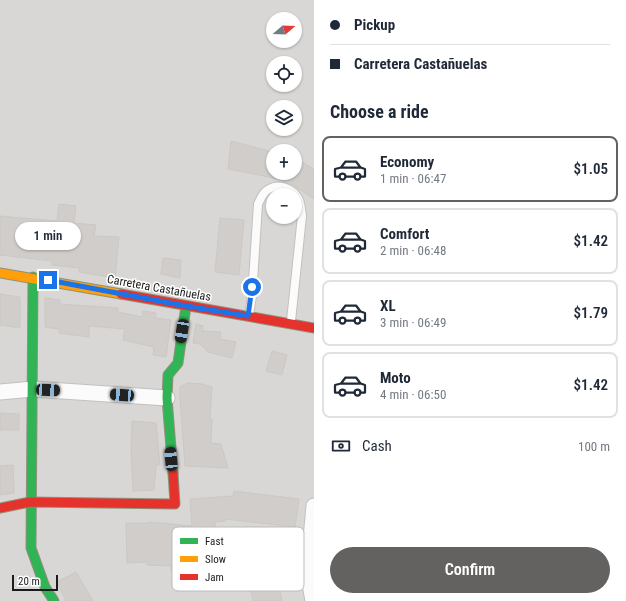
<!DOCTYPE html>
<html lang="en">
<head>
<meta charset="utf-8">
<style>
  body { margin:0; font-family:"Roboto Condensed",sans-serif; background:#f6f6f7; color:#1f2937; height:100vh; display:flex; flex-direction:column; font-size:15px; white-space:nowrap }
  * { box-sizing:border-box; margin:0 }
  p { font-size:13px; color:#747a83 }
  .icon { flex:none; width:22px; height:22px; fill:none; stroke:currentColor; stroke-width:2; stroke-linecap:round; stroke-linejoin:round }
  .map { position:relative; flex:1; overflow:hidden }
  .details { display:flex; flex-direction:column; background:#fff; width:312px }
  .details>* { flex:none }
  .guide { display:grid; align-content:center; height:88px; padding:0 16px; background:#fff }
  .needle { width:26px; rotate:71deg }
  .fabs { position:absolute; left:266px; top:12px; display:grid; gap:8px }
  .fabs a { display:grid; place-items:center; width:36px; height:36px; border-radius:50%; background:#fff; box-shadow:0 1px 3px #0004; font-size:20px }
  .scale { position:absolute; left:12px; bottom:10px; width:46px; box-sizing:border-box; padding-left:4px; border:2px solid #1b1b1b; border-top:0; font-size:11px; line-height:14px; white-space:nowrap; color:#1b1b1b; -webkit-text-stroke:3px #fff; paint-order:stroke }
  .end { position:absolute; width:18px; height:18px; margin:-9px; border:5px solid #1a73e8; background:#fff; box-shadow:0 0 0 2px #fff }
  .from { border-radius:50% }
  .bubble { position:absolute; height:28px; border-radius:14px; background:#fff; box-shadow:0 1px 3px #0004; font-size:13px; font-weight:600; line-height:28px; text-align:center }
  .car { position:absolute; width:12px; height:24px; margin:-12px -6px; border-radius:5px; box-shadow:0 0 3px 1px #0007; background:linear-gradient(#222 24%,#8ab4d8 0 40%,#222 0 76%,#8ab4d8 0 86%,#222 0) }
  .guide b { display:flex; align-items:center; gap:14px; height:38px; font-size:15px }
  .guide b+b { border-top:1px solid #e0e1e3 }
  .guide i { width:10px; height:10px; background:#1f2937 }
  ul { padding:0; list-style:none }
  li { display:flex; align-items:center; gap:12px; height:66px; margin:0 8px 6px; padding:0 8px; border:2px solid #e0e1e3; border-radius:8px }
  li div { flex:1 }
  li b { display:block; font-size:15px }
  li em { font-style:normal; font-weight:600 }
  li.on { border-color:#636261 }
  li>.icon { width:36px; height:36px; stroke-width:1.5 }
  h2 { padding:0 16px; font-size:18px; line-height:48px }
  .pay { display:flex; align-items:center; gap:10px; height:44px; padding:0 16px; font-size:15px }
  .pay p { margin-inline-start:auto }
  .primary-button { display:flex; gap:8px; margin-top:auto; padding:8px 16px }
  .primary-button a { flex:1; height:46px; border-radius:24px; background:#636261; color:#fff; font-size:16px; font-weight:600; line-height:46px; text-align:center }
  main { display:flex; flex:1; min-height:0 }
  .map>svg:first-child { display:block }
  .residential { fill:#d8d7d5; fill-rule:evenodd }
  .building { fill:#d0cdca; stroke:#ccc8c4 }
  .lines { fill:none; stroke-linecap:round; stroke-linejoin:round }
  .lane-casing { stroke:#c2c1bf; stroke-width:10 }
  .street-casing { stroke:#c2c1bf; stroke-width:17 }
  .fast-casing { stroke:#91917c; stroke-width:11 }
  .slow-casing { stroke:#91917c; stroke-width:11 }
  .jam-casing { stroke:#91917c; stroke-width:11 }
  .lane { stroke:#fcfbfb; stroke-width:8 }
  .street { stroke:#fcfbfb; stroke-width:15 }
  .fast { stroke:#30b455; stroke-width:9 }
  .slow { stroke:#ff9f0a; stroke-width:9 }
  .jam { stroke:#e5322d; stroke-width:9 }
  .route { stroke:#1a73e8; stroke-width:5 }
  .labels { text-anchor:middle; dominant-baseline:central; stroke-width:3; stroke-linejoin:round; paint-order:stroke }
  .street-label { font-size:12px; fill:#1b1b1b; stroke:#fff }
  .key { fill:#fff; stroke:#bbb; stroke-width:1 }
  .key-label { font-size:11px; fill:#1b1b1b }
</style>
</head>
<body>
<main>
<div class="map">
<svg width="314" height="601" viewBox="0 0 314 601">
  <rect width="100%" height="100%" fill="#e9e7e3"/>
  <!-- residential -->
  <path class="residential" d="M0,0H314V601H0ZM273,19H295V41H273ZM273,63H295V85H273ZM273,107H295V129H273ZM273,151H295V173H273ZM273,195H295V217H273Z"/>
  <!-- building -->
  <g class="building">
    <path d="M231,141L273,152V173H295V158L314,169V199L293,185L279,179L228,169Z"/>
    <path d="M59,204L76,206L74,223L96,225L94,236L119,237L115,278L79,272V268L52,265V261L0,255V216L57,221Z"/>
    <path d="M220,218L244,220L239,275L215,272Z"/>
    <path d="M163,258L181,260L180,278L161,274Z"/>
    <path d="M0,294L20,297V328L0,325Z"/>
    <path d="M45,298L60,300V304L118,308V312L142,317L143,311L156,313L155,318L171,320L166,357L153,355L154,347L123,340L125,329L89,326V337L59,333V329L45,327Z"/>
    <path d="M196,324L203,326L202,331L221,332L220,339L236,342L232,358L208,352L200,344L193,343Z"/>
    <path d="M272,351L287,355L282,375L266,371Z"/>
    <path d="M187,383L202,384L212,387L210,419H212L211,443L221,444L228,468L185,466L180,398V387Z"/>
    <path d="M0,413L19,414V430H0Z"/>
    <path d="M132,421L156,423L160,465H156L154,490L133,491L131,450Z"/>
    <path d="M13,465L14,493L0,495V466Z"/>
    <path d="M234,491L299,499L295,527L225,519V521L215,522L216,550L205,551L206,572L171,571V566L147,565V562L127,563L126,523H150V522L192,526L190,499L233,496Z"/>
    <path d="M76,572L93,601H66L57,582Z"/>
    <path d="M278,583L282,601H253L251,589Z"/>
  </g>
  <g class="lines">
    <defs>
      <path id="lane" d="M249,315L252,296L258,204C261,198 263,192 269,189C280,183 294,189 299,200C301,205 301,211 302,216L291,321"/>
      <g id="street">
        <path d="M0,392L33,389L167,398"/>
        <path d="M313,601L308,572L314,506"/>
      </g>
      <g id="fast">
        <path d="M33,277L31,548L45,587L54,601"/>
        <path d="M173,473L167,398L168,375L178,363L186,306"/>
      </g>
      <path id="slow" d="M0,273L121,294"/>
      <g id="jam">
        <path d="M121,294L314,328"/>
        <path d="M0,508L30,502L175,504L173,473"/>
      </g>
    </defs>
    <!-- lane casing -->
    <use href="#lane" class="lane-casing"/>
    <!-- street casing -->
    <use href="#street" class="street-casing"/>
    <!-- fast casing -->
    <use href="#fast" class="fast-casing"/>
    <!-- slow casing -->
    <use href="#slow" class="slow-casing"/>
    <!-- jam casing -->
    <use href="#jam" class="jam-casing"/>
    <!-- lane -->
    <use href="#lane" class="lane"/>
    <!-- street -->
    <use href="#street" class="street"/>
    <!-- fast -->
    <use href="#fast" class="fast"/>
    <!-- slow -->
    <use href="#slow" class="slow"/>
    <!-- jam -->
    <use href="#jam" class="jam"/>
  </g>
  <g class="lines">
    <!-- route -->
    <path class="route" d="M48,280L186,306L248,316L252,287"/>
  </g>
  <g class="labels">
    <!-- street labels -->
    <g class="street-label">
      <text transform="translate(159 288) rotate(10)">Carretera Castañuelas</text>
    </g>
  </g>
  <!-- legend -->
  <rect x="172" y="527" width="132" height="64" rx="6" class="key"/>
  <rect x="180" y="538" width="18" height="6" fill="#30b455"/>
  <rect x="180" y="556" width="18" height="6" fill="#ff9f0a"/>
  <rect x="180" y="574" width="18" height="6" fill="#e5322d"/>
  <g class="key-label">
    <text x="205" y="545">Fast</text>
    <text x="205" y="563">Slow</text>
    <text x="205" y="581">Jam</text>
  </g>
</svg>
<div class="fabs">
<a><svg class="needle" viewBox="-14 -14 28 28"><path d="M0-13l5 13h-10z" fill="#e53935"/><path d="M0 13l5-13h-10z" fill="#747a83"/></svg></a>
<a><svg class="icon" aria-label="locate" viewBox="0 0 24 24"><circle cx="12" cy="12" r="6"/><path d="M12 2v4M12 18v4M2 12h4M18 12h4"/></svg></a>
<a><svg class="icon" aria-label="layers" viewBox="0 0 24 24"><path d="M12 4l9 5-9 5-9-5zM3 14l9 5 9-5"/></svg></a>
<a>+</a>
<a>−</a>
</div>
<div class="scale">20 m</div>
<i class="end from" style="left:252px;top:287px"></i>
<i class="end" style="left:48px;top:280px"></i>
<div class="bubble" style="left:15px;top:222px;width:66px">1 min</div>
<i class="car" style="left:182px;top:331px;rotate:189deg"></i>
<i class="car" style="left:48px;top:390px;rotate:93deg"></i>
<i class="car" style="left:122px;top:395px;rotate:274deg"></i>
<i class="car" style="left:171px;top:459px;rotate:355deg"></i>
</div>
<section class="details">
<div class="guide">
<b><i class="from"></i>Pickup</b>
<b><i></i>Carretera Castañuelas</b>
</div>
<h2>Choose a ride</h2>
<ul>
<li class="on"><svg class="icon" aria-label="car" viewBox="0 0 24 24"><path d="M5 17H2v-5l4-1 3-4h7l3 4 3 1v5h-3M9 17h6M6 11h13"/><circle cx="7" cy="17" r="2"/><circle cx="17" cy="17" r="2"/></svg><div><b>Economy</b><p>1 min · 06:47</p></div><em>$1.05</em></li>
<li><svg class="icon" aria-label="car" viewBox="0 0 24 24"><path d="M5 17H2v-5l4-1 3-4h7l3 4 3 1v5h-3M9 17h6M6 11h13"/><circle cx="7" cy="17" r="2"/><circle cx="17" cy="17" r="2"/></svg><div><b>Comfort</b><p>2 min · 06:48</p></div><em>$1.42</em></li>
<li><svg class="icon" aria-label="car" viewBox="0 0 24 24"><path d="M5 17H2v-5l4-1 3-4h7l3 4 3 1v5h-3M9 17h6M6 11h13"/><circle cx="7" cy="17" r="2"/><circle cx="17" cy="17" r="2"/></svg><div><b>XL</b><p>3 min · 06:49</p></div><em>$1.79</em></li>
<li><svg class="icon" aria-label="car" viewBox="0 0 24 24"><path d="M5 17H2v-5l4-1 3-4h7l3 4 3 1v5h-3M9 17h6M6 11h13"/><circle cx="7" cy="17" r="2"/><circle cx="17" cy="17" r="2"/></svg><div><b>Moto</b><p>4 min · 06:50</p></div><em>$1.42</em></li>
</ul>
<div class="pay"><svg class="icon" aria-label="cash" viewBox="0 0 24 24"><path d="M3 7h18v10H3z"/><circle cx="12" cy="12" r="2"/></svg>Cash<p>100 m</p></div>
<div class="primary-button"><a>Confirm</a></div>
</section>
</main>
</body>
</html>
